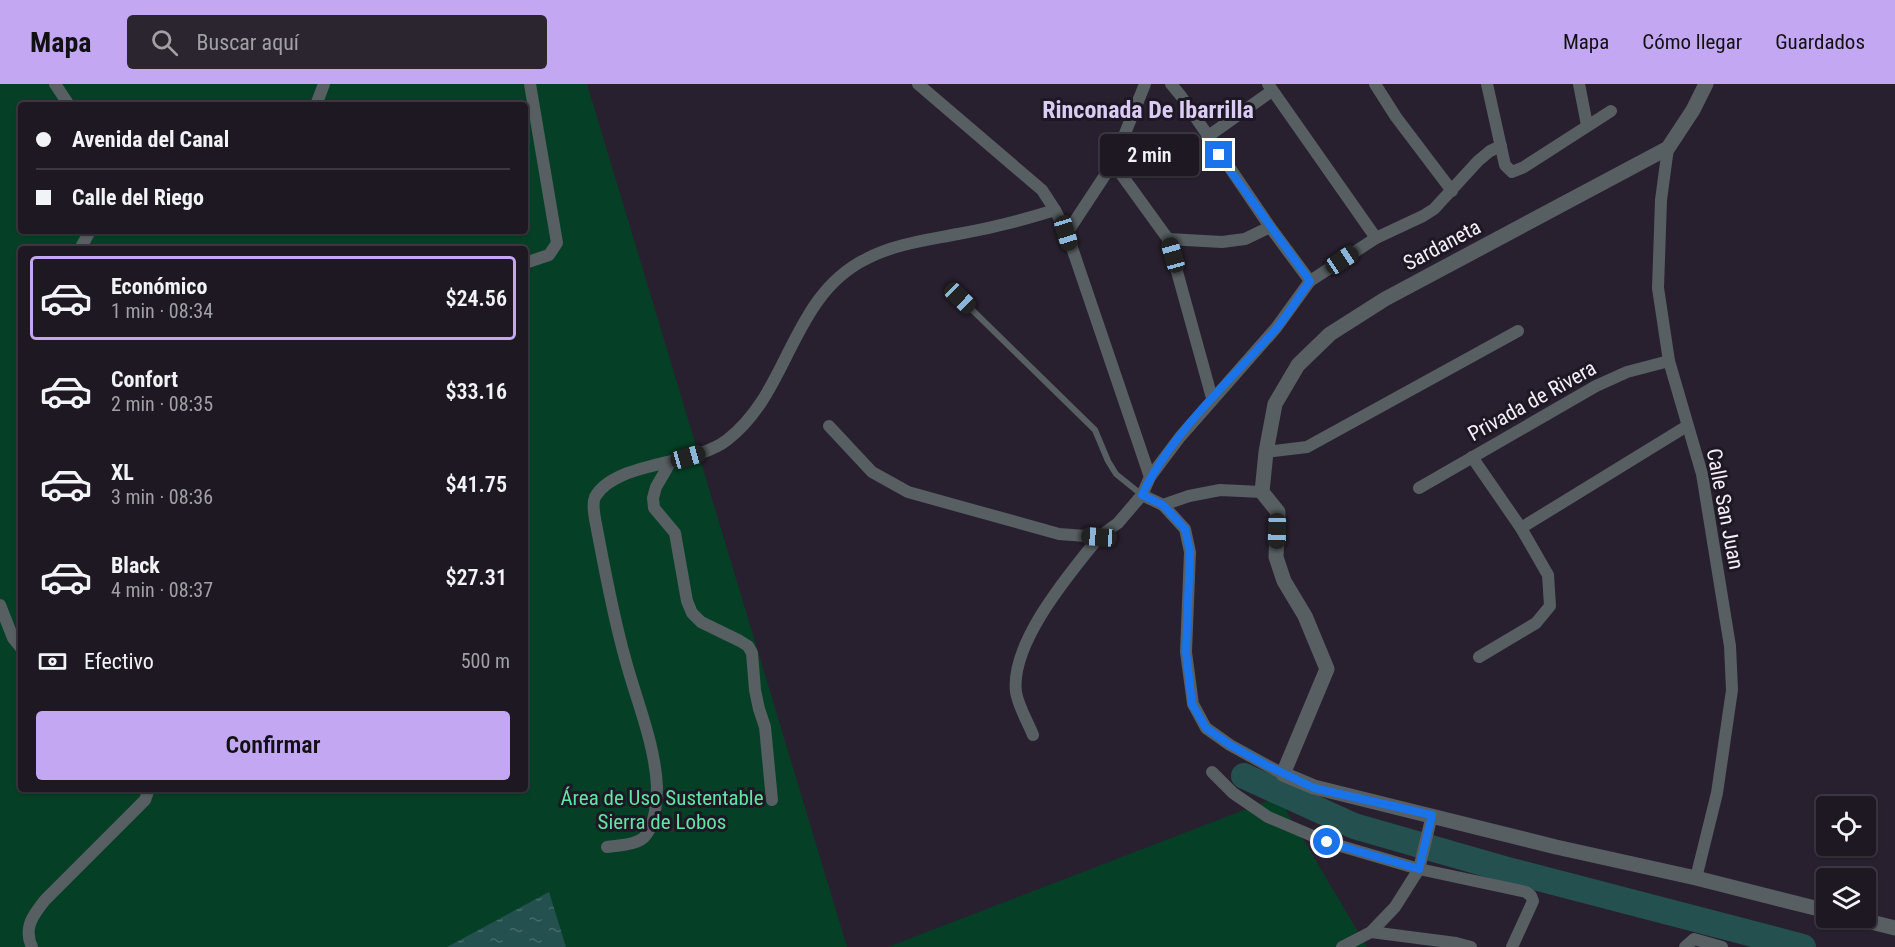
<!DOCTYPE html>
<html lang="es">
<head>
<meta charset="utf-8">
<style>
  body { margin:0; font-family:"Roboto Condensed",sans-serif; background:#2b252f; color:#f1f3f6; height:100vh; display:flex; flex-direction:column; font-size:22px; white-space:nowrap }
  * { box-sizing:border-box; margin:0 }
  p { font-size:20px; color:#a1a0a5 }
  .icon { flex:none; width:33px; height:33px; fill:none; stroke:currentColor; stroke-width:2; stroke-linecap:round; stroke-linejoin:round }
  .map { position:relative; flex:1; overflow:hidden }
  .drawer { position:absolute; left:18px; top:162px; width:510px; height:546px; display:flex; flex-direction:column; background:#1e1822; border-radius:6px; box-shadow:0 2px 4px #0004,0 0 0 2px #3c3740 }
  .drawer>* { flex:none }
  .hud { position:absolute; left:18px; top:18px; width:510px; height:132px; border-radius:6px; box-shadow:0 2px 4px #0004,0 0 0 2px #3c3740; display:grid; align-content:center; height:132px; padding:0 18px; background:#1e1822 }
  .buttons { position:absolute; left:1816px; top:712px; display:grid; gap:12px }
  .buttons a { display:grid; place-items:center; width:60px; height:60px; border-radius:6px; background:#1e1822; box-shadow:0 2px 4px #0004,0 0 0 2px #3c3740; font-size:30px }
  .end { position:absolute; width:27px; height:27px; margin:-14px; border:8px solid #1a73e8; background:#fff; box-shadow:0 0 0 3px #fff }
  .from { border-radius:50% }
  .bubble { position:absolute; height:42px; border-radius:6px; background:#1e1822; box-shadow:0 2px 4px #0004,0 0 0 2px #3c3740; font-size:20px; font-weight:600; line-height:42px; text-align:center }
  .car { position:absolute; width:18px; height:36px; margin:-18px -9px; border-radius:8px; box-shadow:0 0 4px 2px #0007; background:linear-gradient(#222 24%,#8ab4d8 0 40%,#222 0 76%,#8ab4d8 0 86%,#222 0) }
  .hud b { display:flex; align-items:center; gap:21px; height:57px; font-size:22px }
  .hud b+b { border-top:2px solid #3c3740 }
  .hud i { width:15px; height:15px; background:#f1f3f6 }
  ul { padding:10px 0 0; list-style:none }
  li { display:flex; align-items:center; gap:18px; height:84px; margin:0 12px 9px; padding:0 6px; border:3px solid transparent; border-radius:6px }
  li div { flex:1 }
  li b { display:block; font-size:22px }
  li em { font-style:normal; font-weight:600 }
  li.active { border-color:#c3a7f2 }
  li>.icon { width:54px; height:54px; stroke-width:1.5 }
  .pay { display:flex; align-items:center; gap:15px; height:66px; padding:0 18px; font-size:22px }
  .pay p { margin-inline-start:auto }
  .action { display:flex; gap:12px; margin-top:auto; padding:12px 18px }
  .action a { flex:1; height:69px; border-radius:6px; background:#c3a7f2; color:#111; font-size:24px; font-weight:600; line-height:69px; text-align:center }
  header { display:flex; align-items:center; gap:36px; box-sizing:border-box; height:84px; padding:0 30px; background:#c3a7f2; color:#111 }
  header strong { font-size:28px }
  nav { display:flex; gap:33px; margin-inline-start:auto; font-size:21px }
  .search { width:420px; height:54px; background:#2b252f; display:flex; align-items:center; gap:15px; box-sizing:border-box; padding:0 21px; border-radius:6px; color:#a1a0a5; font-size:22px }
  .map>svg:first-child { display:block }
  .green { fill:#054026; fill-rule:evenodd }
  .water { fill:url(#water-ripples) }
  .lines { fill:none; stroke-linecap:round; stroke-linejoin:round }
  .river { stroke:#245050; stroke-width:26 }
  .service { stroke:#575f63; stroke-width:6 }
  .minor { stroke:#575f63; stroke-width:12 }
  .tertiary { stroke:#575f63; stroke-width:15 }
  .route { stroke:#1a73e8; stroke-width:8 }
  .labels { text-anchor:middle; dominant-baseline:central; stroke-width:6; stroke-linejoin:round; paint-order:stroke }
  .street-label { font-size:21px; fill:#f3eff8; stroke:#1e1724 }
  .park-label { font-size:21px; fill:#60e5a2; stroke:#1e1724 }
  .quarter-label { font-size:24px; font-weight:bold; fill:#dbccf6; stroke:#1e1724 }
</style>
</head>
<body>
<header>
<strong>Mapa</strong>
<div class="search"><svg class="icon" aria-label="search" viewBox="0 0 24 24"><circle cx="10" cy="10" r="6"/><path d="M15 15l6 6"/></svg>Buscar aquí</div>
<nav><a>Mapa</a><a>Cómo llegar</a><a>Guardados</a></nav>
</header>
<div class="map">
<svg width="1895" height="863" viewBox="0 0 1895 863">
  <defs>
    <pattern id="water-ripples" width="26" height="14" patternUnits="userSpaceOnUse" patternTransform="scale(1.5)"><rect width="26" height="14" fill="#245050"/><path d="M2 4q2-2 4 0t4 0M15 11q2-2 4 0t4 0" fill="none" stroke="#446a6a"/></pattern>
  </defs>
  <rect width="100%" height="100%" fill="#28202e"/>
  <!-- green -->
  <g class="green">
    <path d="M0,0H587L847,863H0ZM21,21H525V147H21ZM21,165H525V705H21Z"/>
    <path d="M1278,713L1367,863H888Z"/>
  </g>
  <!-- water -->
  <path class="water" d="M549,808L566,863H447Z"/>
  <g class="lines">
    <!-- river -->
    <path class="river" d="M1244,692L1354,742L1504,785L1803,863"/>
    <!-- service -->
    <path class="service" d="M960,214L1095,346L1108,377L1116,390L1142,411"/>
    <!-- minor -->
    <g class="minor">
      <path d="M55,0L69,21"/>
      <path d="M918,0L1042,106L1055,126L1067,149L1150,393"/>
      <path d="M1171,0L1181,12L1270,143L1310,197"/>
      <path d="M1268,0L1376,154"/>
      <path d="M1375,0L1396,33L1452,107"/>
      <path d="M1487,0L1505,81L1512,88L1524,83L1611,27"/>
      <path d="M1579,0L1587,41"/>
      <path d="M316,21L324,0"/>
      <path d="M1207,53L1272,7"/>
      <path d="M1668,64L1661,116L1658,204L1669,277L1702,390L1730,562L1732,606L1717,709L1696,794"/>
      <path d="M1113,79L1168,155L1212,314"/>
      <path d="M1067,149L1113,79L1145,0"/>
      <path d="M1168,155L1222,158L1245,155L1270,143"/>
      <path d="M80,165L90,147"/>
      <path d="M525,179L549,171L557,159L530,0"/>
      <path d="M829,342L872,388L908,408L1059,450L1099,453L1118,439L1142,411L1150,393L1180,353L1276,244L1310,197L1376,154L1423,132L1434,125L1478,77L1490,67L1501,62"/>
      <path d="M1266,368L1307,363L1518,247"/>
      <path d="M1472,373L1521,444L1548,491L1550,522L1536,539L1479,573"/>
      <path d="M670,379L656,403L653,414L654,424L675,449L687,517L692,529L701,538L740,557L748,562L752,569L755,606L759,625L765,643L772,716"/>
      <path d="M1419,404L1596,302L1627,288L1669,277"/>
      <path d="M1142,411L1163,421L1189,412L1220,406L1262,408"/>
      <path d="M1163,421L1185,445L1190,468L1186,568L1193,620L1206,644L1230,661L1283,690"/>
      <path d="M1521,444L1687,342"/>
      <path d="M0,521L13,554L21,564"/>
      <path d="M1033,651C1028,638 1018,622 1016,608C1010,559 1070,489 1099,453"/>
      <path d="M1212,688L1233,709L1268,733L1327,758L1419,785L1526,808L1531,812L1533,817L1512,863"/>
      <path d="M607,763C619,761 639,761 646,751C655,740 657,716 657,703C655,659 636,616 625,574C612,528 604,481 595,435C594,427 592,420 595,413C615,377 694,382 727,356C790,308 790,213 866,175C894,160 928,156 958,150C992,144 1023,136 1055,126"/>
      <path d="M1371,848L1456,859L1471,863"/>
      <path d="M32,863C23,844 33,831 45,816L145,716L149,705"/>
      <path d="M1342,863L1371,848L1395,823L1419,785L1432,731"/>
      <path d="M1685,863L1694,855L1722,863"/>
    </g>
    <!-- tertiary -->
    <g class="tertiary">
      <path d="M1706,0L1693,26L1668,64L1385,215L1330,250L1298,281L1275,320L1266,368L1262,408L1278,428L1276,473L1284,497L1305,532L1327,585L1283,690L1314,703L1556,763L1696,794L1827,827"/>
      <path d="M1855,834L1895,844"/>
    </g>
  </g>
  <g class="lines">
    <!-- route -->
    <path class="route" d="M1219,71L1310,197C1298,213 1288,231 1275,246C1231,296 1170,350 1142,411L1163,421L1185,445L1190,468L1186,568L1192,620L1206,644L1230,661L1266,681L1314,704L1432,731L1419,785L1327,758"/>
  </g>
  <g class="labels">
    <!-- street labels -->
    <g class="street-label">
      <text transform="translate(1442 161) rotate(-28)">Sardaneta</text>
      <text transform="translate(1532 317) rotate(-29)">Privada de Rivera</text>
      <text transform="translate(1725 425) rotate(79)">Calle San Juan</text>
    </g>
    <!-- park labels -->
    <g class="park-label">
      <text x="662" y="714">Área de Uso Sustentable<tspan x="662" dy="24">Sierra de Lobos</tspan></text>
    </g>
    <!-- quarter labels -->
    <g class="quarter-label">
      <text x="1148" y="26">Rinconada De Ibarrilla</text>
    </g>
  </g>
</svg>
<div class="buttons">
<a><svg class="icon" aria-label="locate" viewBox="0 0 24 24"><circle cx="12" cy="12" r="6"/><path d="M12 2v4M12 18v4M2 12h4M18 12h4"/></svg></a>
<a><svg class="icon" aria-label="layers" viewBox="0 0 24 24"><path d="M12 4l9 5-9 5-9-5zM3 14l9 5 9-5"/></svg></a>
</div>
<i class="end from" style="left:1327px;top:758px"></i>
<i class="end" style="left:1219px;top:71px"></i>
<div class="bubble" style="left:1100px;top:50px;width:99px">2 min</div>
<i class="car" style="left:1066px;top:149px;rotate:163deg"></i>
<i class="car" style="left:1173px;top:171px;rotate:344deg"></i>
<i class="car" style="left:1342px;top:176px;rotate:56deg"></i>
<i class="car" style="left:960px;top:214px;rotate:134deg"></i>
<i class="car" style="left:688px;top:373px;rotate:74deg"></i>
<i class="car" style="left:1277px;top:447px;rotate:181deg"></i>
<i class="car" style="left:1099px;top:453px;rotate:274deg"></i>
<div class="hud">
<b><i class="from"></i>Avenida del Canal</b>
<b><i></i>Calle del Riego</b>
</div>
<section class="drawer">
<ul>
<li class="active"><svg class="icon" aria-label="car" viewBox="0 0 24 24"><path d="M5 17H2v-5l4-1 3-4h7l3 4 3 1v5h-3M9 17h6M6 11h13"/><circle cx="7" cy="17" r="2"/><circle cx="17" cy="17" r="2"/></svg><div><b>Económico</b><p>1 min · 08:34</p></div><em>$24.56</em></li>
<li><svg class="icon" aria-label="car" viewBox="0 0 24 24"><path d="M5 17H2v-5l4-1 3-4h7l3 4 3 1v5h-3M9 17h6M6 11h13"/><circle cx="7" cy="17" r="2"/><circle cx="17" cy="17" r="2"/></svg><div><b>Confort</b><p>2 min · 08:35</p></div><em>$33.16</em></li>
<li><svg class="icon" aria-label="car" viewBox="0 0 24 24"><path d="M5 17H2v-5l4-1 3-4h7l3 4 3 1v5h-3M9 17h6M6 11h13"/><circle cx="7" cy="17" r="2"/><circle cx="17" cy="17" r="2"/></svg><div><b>XL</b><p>3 min · 08:36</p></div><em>$41.75</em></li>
<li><svg class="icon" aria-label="car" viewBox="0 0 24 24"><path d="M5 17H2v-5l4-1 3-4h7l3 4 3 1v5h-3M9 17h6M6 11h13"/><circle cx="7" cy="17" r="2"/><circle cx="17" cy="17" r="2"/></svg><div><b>Black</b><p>4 min · 08:37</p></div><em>$27.31</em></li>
</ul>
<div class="pay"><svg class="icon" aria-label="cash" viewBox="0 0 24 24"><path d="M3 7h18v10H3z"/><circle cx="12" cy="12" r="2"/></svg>Efectivo<p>500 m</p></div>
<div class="action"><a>Confirmar</a></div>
</section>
</div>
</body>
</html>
